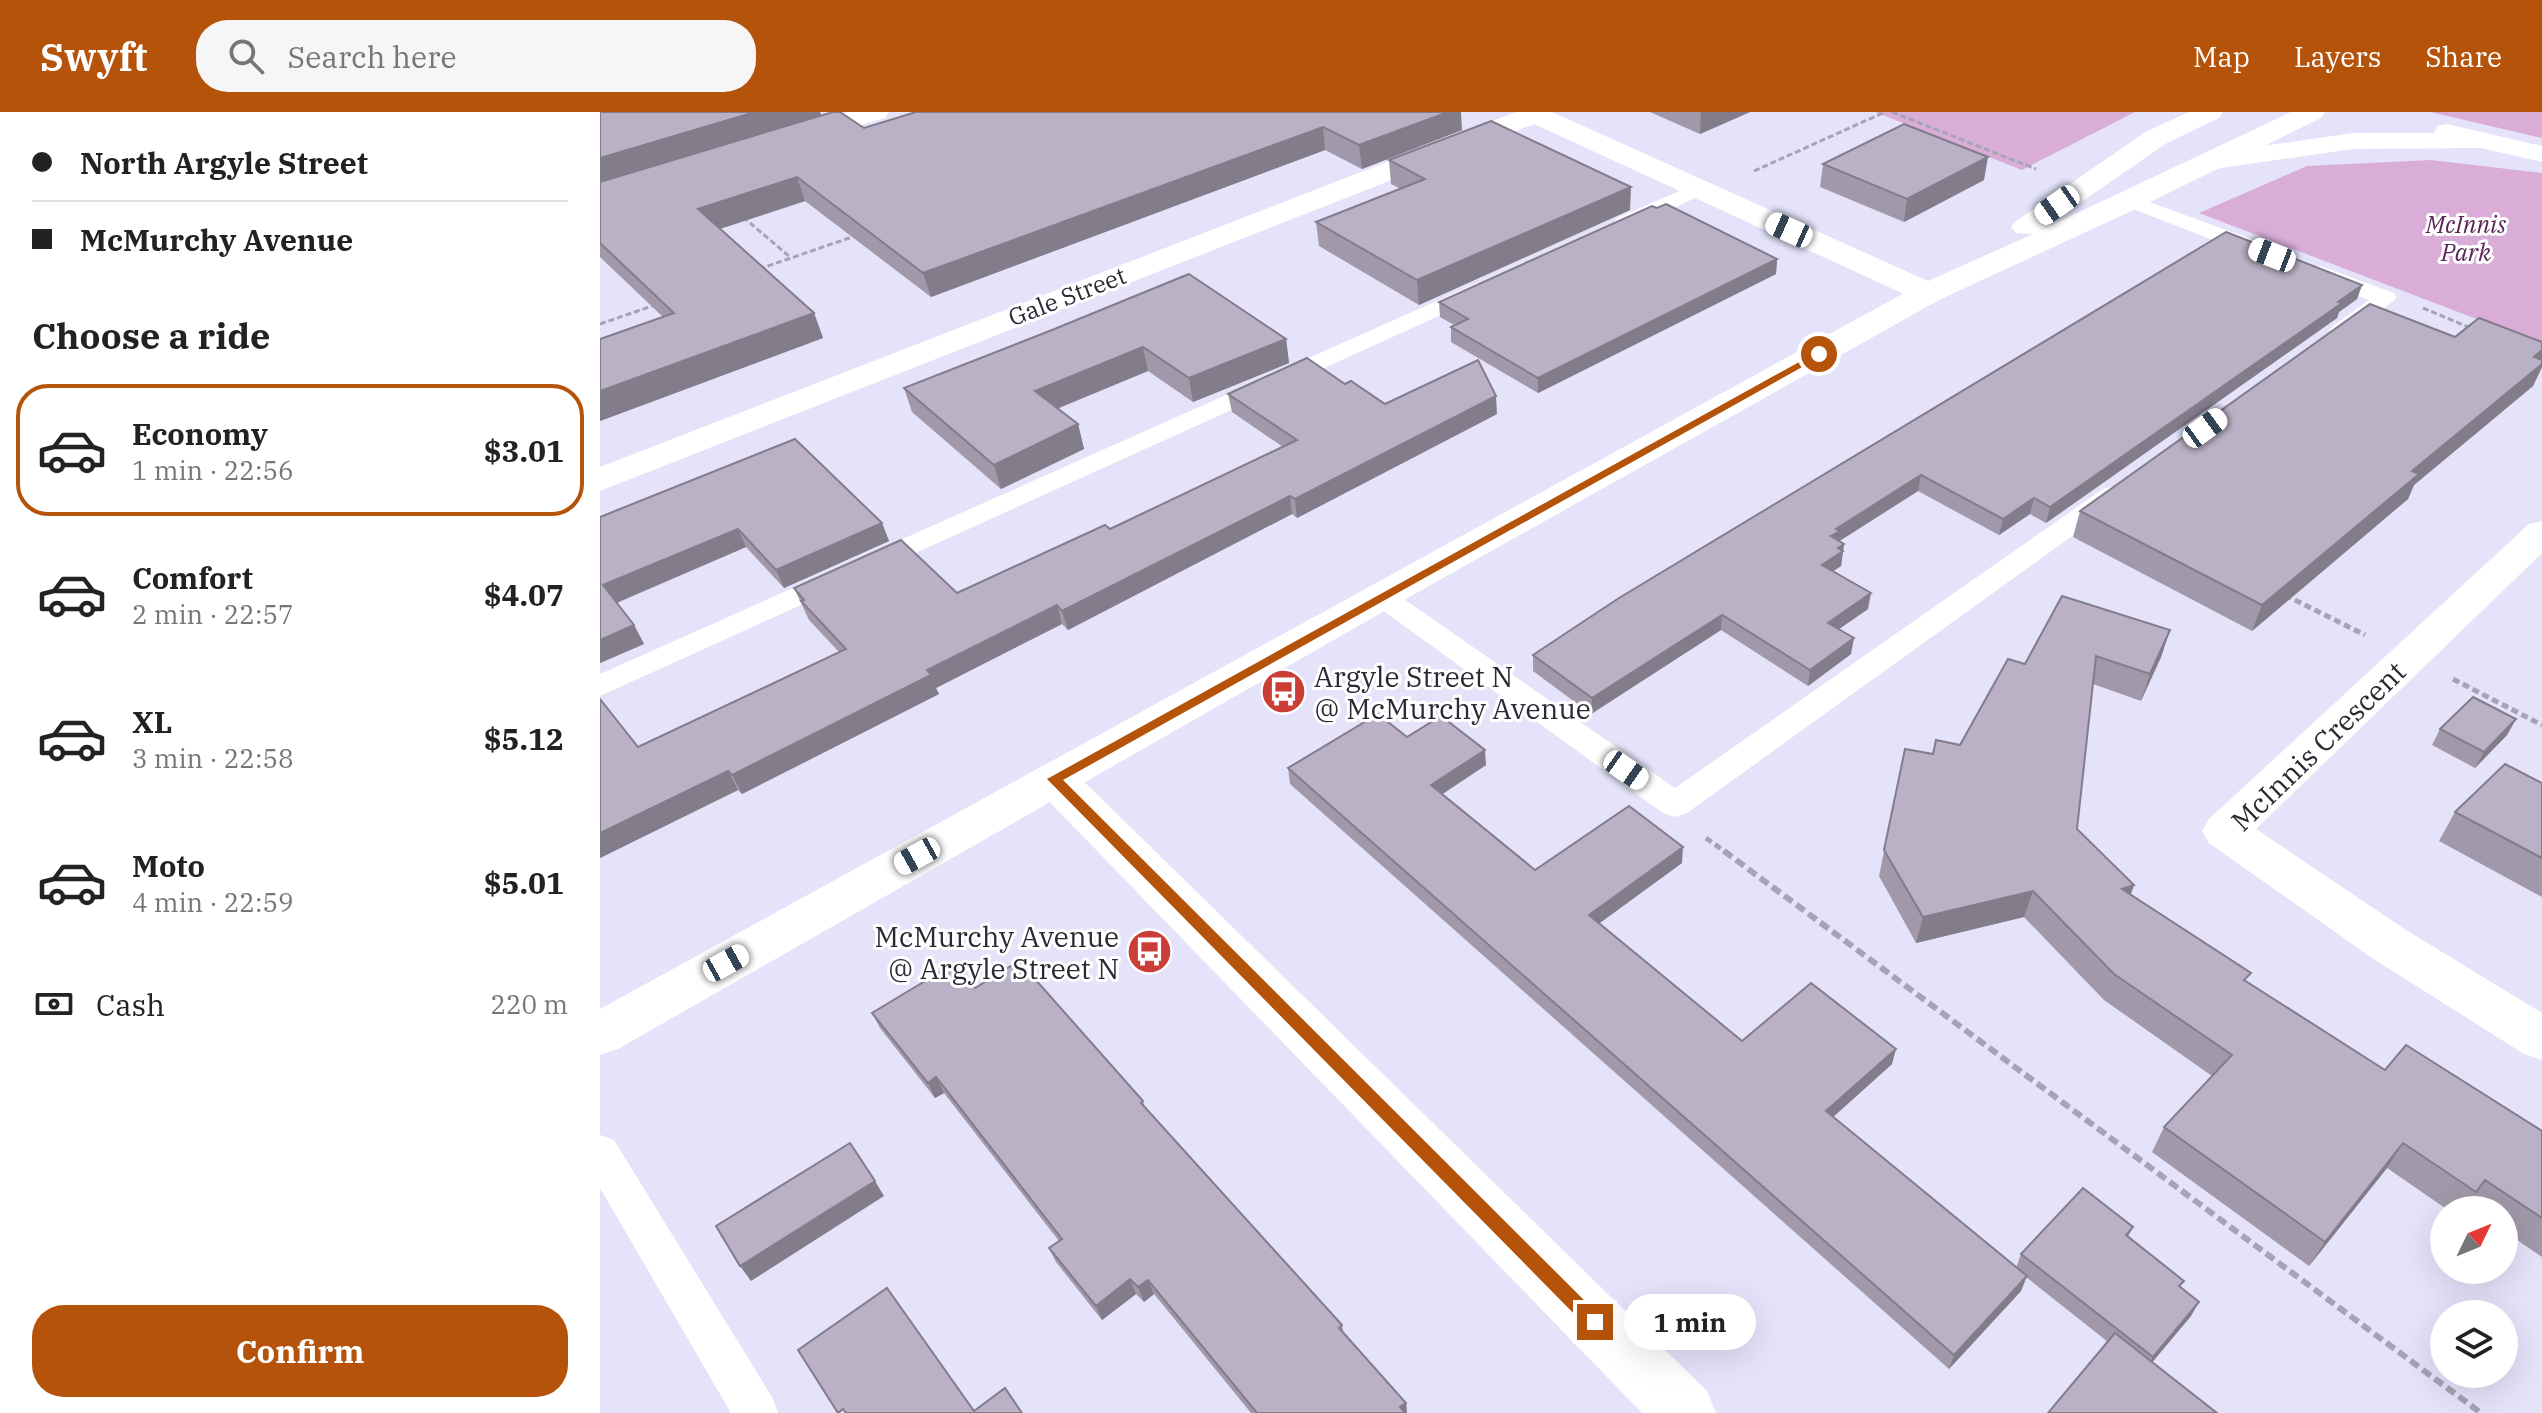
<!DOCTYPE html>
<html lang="en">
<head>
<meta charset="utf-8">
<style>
  body { margin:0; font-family:"IBM Plex Serif",serif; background:#f6f6f6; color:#222; height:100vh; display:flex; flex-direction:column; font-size:30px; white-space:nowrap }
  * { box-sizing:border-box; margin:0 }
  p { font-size:26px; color:#767676 }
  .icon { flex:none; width:44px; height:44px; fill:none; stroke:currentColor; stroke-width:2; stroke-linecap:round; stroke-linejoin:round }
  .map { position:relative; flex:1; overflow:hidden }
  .details { display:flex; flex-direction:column; background:#fff; width:600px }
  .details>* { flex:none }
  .hud { display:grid; align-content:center; height:176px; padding:0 32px; background:#fff }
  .needle { width:52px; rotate:47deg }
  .tools { position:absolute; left:1830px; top:1084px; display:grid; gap:16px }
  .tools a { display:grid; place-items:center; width:88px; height:88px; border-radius:50%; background:#fff; box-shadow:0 8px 32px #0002; font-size:40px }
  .end { position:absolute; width:36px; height:36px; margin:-18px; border:10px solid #b45309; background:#fff; box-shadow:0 0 0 4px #fff }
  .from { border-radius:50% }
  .bubble { position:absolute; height:56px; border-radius:28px; background:#fff; box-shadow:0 8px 32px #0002; font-size:26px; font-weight:700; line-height:56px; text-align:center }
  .car { position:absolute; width:24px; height:48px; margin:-24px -12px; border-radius:10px; box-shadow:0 0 6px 2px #0007; background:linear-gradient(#fff 24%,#345 0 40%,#fff 0 76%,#345 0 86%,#fff 0) }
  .hud b { display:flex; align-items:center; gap:28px; height:76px; font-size:30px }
  .hud b+b { border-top:2px solid #e0e0e0 }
  .hud i { width:20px; height:20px; background:#222 }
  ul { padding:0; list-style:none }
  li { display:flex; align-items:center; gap:24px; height:132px; margin:0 16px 12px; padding:0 16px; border:4px solid transparent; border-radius:32px }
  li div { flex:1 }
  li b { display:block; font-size:30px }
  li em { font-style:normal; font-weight:700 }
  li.selected { border-color:#b45309 }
  li>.icon { width:72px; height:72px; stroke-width:1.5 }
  h2 { padding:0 32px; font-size:36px; line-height:96px }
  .pay { display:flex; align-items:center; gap:20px; height:88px; padding:0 32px; font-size:30px }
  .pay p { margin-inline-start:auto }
  .button { display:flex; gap:16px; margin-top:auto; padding:16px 32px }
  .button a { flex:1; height:92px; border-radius:32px; background:#b45309; color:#fff; font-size:32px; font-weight:700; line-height:92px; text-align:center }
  header { display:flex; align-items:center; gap:48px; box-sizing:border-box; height:112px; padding:0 40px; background:#b45309; color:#fff }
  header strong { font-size:38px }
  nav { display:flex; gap:44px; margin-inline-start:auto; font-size:28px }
  .search { width:560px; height:72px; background:#f6f6f6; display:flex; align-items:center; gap:20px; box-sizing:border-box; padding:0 28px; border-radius:32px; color:#767676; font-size:30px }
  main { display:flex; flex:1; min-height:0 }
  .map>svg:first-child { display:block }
  .green { fill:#d9add7 }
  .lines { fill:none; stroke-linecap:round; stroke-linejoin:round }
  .path-far2 { stroke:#a5a4b6; stroke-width:3; stroke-dasharray:6 3; stroke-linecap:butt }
  .path-far1 { stroke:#a5a4b6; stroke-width:5; stroke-dasharray:7 4; stroke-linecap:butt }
  .path { stroke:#a5a4b6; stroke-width:6; stroke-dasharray:10 5; stroke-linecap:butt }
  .lane { fill:#fff; fill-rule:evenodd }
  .street { fill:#fff; fill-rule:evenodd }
  .secondary { fill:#fff; fill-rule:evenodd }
  .highway { fill:#fff; fill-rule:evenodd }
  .wall { fill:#a198aa }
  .shaded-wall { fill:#837c8b }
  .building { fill:#bbb1c6; stroke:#837c8b; stroke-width:2 }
  .route { fill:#b45309 }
  .labels { text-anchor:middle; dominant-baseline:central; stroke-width:6; stroke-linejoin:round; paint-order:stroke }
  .far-park-label { font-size:24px; font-style:italic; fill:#592459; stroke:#fff }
  .far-street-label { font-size:24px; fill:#2b2a33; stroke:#fff }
  .poi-label { font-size:28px; fill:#2b2a33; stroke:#fff; text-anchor:start }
  .street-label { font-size:28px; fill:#2b2a33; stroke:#fff }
</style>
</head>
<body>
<header>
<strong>Swyft</strong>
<div class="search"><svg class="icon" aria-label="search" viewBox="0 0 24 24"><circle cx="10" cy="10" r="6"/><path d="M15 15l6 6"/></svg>Search here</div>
<nav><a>Map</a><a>Layers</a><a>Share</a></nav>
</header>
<main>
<section class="details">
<div class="hud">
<b><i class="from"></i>North Argyle Street</b>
<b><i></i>McMurchy Avenue</b>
</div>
<h2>Choose a ride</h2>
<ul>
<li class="selected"><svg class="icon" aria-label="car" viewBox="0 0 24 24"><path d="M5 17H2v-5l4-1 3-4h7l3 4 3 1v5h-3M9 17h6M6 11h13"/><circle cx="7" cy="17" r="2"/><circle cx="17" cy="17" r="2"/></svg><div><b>Economy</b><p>1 min · 22:56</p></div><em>$3.01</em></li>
<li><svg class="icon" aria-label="car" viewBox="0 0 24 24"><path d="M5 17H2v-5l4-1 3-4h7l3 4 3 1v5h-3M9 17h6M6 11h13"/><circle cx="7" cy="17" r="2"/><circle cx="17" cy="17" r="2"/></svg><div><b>Comfort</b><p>2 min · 22:57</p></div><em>$4.07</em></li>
<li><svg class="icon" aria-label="car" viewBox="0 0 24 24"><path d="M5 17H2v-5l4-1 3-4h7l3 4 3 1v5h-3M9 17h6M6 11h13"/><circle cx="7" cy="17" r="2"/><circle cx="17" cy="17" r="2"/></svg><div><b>XL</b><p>3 min · 22:58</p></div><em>$5.12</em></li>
<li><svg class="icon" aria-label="car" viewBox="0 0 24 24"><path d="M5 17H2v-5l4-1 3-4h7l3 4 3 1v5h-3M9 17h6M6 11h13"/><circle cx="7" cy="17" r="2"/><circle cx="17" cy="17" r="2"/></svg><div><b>Moto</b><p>4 min · 22:59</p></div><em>$5.01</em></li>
</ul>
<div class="pay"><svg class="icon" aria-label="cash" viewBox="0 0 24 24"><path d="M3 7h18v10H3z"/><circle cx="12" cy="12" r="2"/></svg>Cash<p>220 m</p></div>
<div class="button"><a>Confirm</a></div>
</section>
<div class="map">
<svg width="1942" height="1301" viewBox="0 0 1942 1301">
  <rect width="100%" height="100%" fill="#e4e3fa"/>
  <!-- green -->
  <g class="green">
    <path d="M1275,0H1535L1422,58Z"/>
    <path d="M1830,0H1942V26Z"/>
    <path d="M1831,48L1942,61V232L1599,101L1707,54Z"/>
  </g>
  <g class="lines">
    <!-- path-far2 -->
    <g class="path-far2">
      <path d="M1292,0L1436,57"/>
      <path d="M1154,59L1285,0"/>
      <path d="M143,105L190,145"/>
      <path d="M159,157L255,124"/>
      <path d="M1823,196L1873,217"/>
      <path d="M0,212L55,193"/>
    </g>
    <!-- path-far1 -->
    <g class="path-far1">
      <path d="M1685,483L1765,523"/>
      <path d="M1853,567L1942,613"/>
      <path d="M1106,726L1127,741"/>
    </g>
    <!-- path -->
    <path class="path" d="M1124,739L1881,1301"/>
    <!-- lane -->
    <g class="lane">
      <path d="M1098,71L1108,77L1105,81L1033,116L1025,117L1014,111L1017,106Z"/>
      <path d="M1530,83L1670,134L1673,139L1662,146L1654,144L1523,93L1520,89L1523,85Z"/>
      <path d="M1720,154L1794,181L1797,186L1749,224H1733L1729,219L1733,214L1769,188L1712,166L1709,161L1712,156Z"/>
      <path d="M877,171L885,173L888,178L885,183L0,584V562Z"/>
      <path d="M1512,375L1521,377L1525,383L1521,389L1087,701L1075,705L1063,701L771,490L767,484L771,478L781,475L791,478L1075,676L1503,377Z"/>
      <path d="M0,1023L14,1028L172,1285L178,1301H131L0,1076Z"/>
    </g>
    <!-- street -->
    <g class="street">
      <path d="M248,0H289L285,6L194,33L184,31L180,25L184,19Z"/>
      <path d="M916,0H952L1339,174L1344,181L1339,188L1328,190L1317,188L934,12L0,379V355Z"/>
      <path d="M1942,409V441L1656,717L1806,818L1942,901V948L1924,942L1772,846L1609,731L1602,719L1609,707L1929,412Z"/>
      <path d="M454,651L470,656L1107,1279L1116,1301H1042L438,678L432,667L438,656Z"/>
    </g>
    <!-- secondary -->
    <path class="secondary" d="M1589,0H1623L1619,6L1567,31L1439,119L1691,0H1725L1721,6L1540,95L1339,188L795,493L18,937L0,943V897L1317,174L1433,122L1416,121L1411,115L1416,109L1547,19Z"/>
    <!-- highway -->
    <path class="highway" d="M1847,12L1942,34V50L1881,36L1753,37L1614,57L1604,55L1600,49L1604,43L1614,41L1753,21H1834L1837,14Z"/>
  </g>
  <!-- wall -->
  <g class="wall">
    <path d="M0,0L221,4L264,16L316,0L862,18L762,57L725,38L331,185L205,89L120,117L214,201L223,226L0,309V227L63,205L0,145Z"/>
    <path d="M1050,0H1150L1100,22Z"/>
    <path d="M789,48L1030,98L819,193L719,134L716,110L801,77L791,72Z"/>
    <path d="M1223,52L1384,68L1304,110L1220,75Z"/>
    <path d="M1177,147L1176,162L938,281L851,230V215L854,213L840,205L839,190Z"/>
    <path d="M1762,173L1757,187L1739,200L1737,206L1446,411L1430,402L1399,423L1318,379L1239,429L1244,432L1241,454L1233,459L1268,497L1239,517L1251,542L1208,574L1121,518L991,602L933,559V543L1019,486Z"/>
    <path d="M452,218L686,227L689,251L593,290L548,259L457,297L478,312L484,337L401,377L312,300L304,276Z"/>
    <path d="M1855,225L1941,248L1942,255L1933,274L1814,373L1808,387L1652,519L1473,425L1480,399Z"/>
    <path d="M745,272L785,292L897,302L697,406L692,402L468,518L462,512L336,576L339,582L142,682L138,678L0,746L38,635L239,540L209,508L194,476L357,481L510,417L683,335L632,300L628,282Z"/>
    <path d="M0,405L282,411L289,429L184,476L146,435L17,491L34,513L44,532L0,551Z"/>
    <path d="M1570,518L1561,545L1541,589L1493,572L1477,717L1534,773L1531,782L1647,870L1785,958L1942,1019V1145L1904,1119V1098H1874L1866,1093L1862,1098H1848L1787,1056L1709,1154L1552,1040L1564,1015L1612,964L1504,888L1424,805L1316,831L1279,764L1305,637L1333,642L1360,633L1425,552Z"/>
    <path d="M1916,607L1907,623L1875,656L1832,633L1840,617Z"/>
    <path d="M807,625L886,653L842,682L935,758L1082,751L999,811L1142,929L1292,952L1233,1005L1416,1156L1421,1142L1533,1115L1528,1125L1580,1175L1591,1204L1552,1250L1508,1230L1426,1165L1421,1179L1349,1257L690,672L688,656Z"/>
    <path d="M1942,671V785L1839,729L1855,700Z"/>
    <path d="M375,876L543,989L545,996L742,1213L744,1222L806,1291L807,1301H651L554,1182L544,1190L536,1182L502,1208L456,1150L449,1136L459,1129L344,981L335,986L280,916L272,901Z"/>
  </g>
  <!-- shaded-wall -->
  <g class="shaded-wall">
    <path d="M155,0H220L222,5L0,73V46Z"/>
    <path d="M848,0H861L862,18L762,57L759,33Z"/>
    <path d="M1101,0H1150L1100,22Z"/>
    <path d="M723,15L725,38L331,185L323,161Z"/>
    <path d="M1388,45L1384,68L1304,110L1307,87Z"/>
    <path d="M197,65L205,89L107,121L98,97Z"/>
    <path d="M1031,75L1030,98L819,193L817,168Z"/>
    <path d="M1177,147L1176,162L938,281V266Z"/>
    <path d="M1762,173L1757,187L1739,200L1737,206L1446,411L1450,395Z"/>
    <path d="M214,201L223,226L0,309V279Z"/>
    <path d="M686,227L689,251L593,290L589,266Z"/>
    <path d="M543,235L548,259L441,303L435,279Z"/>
    <path d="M1942,238V246L1938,255L1942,252V255L1933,274L1814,373L1808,387L1652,519L1662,493L1812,359Z"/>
    <path d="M896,284L897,302L697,406L695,387Z"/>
    <path d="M478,312L484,337L401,377L394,353Z"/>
    <path d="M1321,363L1318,379L1238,430L1231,424L1236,417Z"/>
    <path d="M690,384L692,402L468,518L462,499Z"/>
    <path d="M1434,386L1430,402L1399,423L1403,407Z"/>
    <path d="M282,411L289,429L184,476L176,458Z"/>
    <path d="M138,417L146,435L13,492L3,473Z"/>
    <path d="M1244,432L1241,454L1220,468L1222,453L1238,436Z"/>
    <path d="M1271,481L1268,497L1226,526L1228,511Z"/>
    <path d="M457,493L462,512L336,576L339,582L142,682L132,663L327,558Z"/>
    <path d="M1122,503L1121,518L991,602L992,586Z"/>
    <path d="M34,513L44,532L0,551V528Z"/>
    <path d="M1570,518L1561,545L1541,589L1550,562Z"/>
    <path d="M1254,526L1251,542L1208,574L1210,558Z"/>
    <path d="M1916,607L1907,623L1875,656L1884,640Z"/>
    <path d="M885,638L886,653L832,689L831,673Z"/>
    <path d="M128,659L138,678L0,746V721Z"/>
    <path d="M1083,735L1082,751L989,819V803Z"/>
    <path d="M1534,773L1524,800L1522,777Z"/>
    <path d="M1433,779L1424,805L1316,831L1323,805Z"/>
    <path d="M1296,937L1292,952L1223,1014L1226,999Z"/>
    <path d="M336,965L344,981L335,986L328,971Z"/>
    <path d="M1803,1031L1787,1056L1709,1154L1725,1130Z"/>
    <path d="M275,1069L284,1084L151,1169L140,1154Z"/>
    <path d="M1427,1164L1421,1179L1349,1257L1354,1243Z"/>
    <path d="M530,1167L536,1182L502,1208L496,1194Z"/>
    <path d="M548,1168L554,1182L544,1190L538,1175Z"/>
    <path d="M1599,1190L1591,1204L1545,1259L1553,1245Z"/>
    <path d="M806,1291L807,1301H801L800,1295Z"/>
  </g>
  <!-- building -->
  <g class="building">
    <path d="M0,0H155L0,46Z"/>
    <path d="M233,0H240L264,16L316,0H848L759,33L723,15L323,161L197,65L98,97L214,201L0,279V227L74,201L0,131V70Z"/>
    <path d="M891,9L1031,75L817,168L716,110L825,67L789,48Z"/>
    <path d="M1304,12L1388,45L1307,87L1223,52Z"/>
    <path d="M1066,92L1177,147L938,266L851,215L868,207L839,190L1052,94L1057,96Z"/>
    <path d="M1626,120L1762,173L1738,190L1742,191L1450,395L1434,386L1403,407L1321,363L1236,417L1240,419L1231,424L1244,432L1238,436L1243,439L1222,453L1271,481L1228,511L1254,526L1210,558L1122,503L992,586L933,543L1019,486Z"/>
    <path d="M589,162L686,227L589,266L543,235L435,279L478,312L394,353L304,276L452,218Z"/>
    <path d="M1770,192L1855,225L1879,206L1942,230V238L1934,245L1942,248V252L1812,359L1819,362L1662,493L1480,399Z"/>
    <path d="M707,246L745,272L751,269L785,292L878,248L896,284L695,387L690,384L462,499L457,493L327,558L331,563L132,663L128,659L0,721V587L38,635L246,537L201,489L204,488L194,476L301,428L357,481L505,413L510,417L697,328L628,282Z"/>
    <path d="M195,327L282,411L176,458L138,417L3,473L34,513L0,528V405Z"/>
    <path d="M1462,484L1570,518L1550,562L1496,544L1477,717L1534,773L1522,777L1651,861L1644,868L1785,958L1806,933L1942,1019V1106L1885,1068L1876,1080L1803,1031L1725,1130L1564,1015L1632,943L1514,862L1433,779L1323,805L1284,738L1305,637L1333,642L1336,628L1360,633L1408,547L1425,552Z"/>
    <path d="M1873,585L1916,607L1884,640L1840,617Z"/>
    <path d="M778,602L807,625L841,604L885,638L831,673L935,758L1029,694L1083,735L989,803L1142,929L1211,871L1296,937L1226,999L1427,1164L1354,1243L688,656Z"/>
    <path d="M1905,652L1942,671V746L1855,700Z"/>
    <path d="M419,849L543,989L541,991L742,1213L739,1216L806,1291L800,1295L805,1301H657L548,1168L538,1175L530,1167L496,1194L449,1136L462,1127L336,965L328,971L272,901L355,851L375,876Z"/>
    <path d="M250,1031L275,1069L140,1154L116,1114Z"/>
    <path d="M1483,1076L1533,1115L1526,1123L1584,1169L1579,1174L1599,1190L1553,1245L1421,1142Z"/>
    <path d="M287,1176L374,1299L405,1276L422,1301H246L243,1297L238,1301L198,1238Z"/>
    <path d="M1515,1221L1617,1301H1448Z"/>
  </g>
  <!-- route -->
  <path class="route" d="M1219,239L1222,244L463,668L1001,1205L1003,1210L1001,1216L995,1219L988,1216L447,667Z"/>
  <!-- icons -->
  <defs>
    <symbol id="bus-disc" viewBox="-11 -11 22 22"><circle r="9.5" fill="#cb3d37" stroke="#fff"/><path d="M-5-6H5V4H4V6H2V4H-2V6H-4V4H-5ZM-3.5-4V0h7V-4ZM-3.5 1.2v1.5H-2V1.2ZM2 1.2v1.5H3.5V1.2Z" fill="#fff"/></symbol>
  </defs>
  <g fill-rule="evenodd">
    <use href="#bus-disc" x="658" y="554" width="51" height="51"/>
    <use href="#bus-disc" x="524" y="814" width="51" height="51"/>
  </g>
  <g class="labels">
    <!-- far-park labels -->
    <g class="far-park-label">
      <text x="1866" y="112">McInnis<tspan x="1866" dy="28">Park</tspan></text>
    </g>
    <!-- far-street labels -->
    <g class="far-street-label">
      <text transform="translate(467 184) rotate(-21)">Gale Street</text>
    </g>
    <!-- poi labels -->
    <g class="poi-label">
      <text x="714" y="564">Argyle Street N<tspan x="714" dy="32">@ McMurchy Avenue</tspan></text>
      <text x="519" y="824" text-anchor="end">McMurchy Avenue<tspan x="519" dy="32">@ Argyle Street N</tspan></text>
    </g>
    <!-- street labels -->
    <g class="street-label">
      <text transform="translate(1718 634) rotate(-44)">McInnis Crescent</text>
    </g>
  </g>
</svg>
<div class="tools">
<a><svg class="needle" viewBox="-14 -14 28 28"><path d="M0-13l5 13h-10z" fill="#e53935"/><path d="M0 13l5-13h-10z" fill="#767676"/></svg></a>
<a><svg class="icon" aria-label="layers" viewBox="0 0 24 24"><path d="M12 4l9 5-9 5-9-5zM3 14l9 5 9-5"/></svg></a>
</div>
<i class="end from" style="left:1219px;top:242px"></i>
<i class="end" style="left:995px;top:1210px"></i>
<div class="bubble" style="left:1024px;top:1182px;width:132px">1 min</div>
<i class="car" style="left:1457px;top:93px;rotate:235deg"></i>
<i class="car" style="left:1189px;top:118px;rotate:294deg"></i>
<i class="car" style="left:1672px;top:143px;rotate:291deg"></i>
<i class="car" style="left:1605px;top:316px;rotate:54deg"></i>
<i class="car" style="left:1026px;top:658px;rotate:125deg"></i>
<i class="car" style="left:317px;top:744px;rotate:241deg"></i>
<i class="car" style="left:126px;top:851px;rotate:61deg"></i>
</div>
</main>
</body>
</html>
